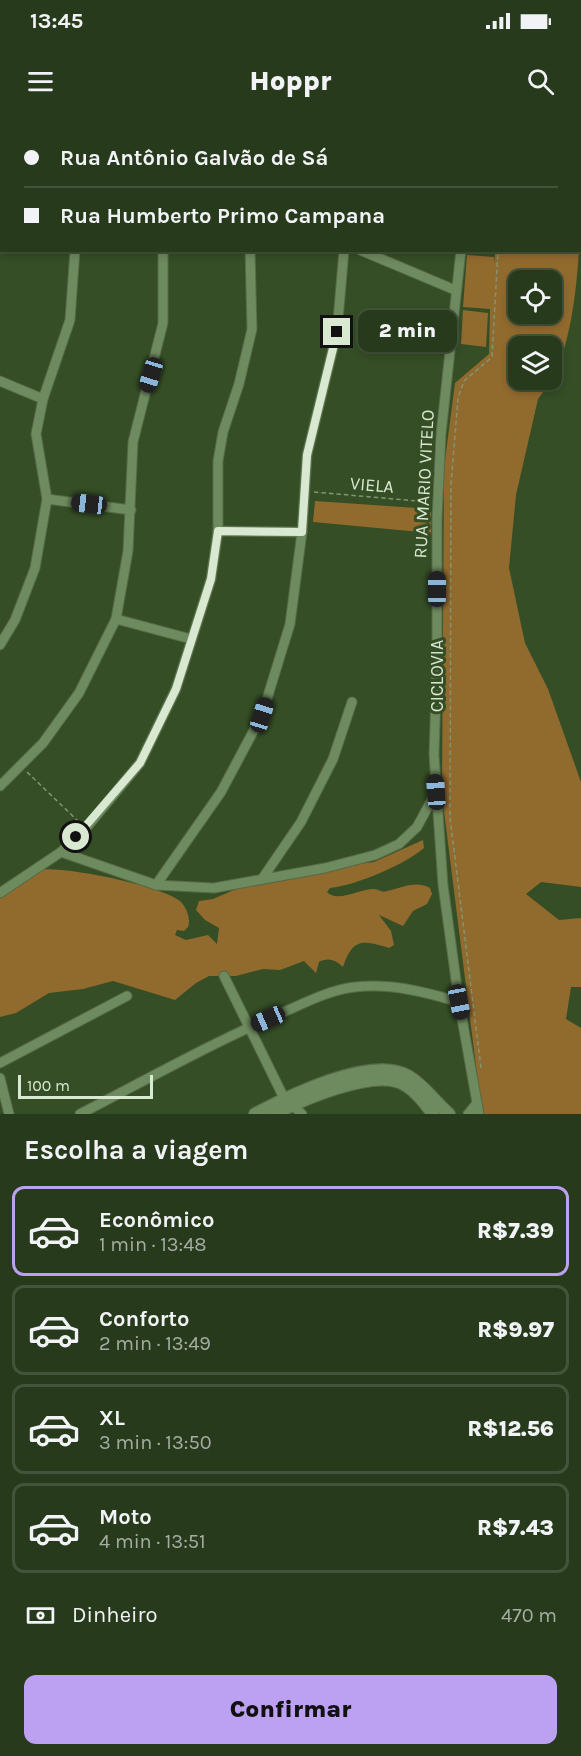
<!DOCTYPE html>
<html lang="pt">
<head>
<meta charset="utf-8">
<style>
  body { margin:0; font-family:Karla,sans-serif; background:#304125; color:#f1f3f6; height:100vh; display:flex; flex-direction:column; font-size:22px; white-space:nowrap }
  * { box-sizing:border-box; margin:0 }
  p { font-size:20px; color:#a5ada3 }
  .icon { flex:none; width:33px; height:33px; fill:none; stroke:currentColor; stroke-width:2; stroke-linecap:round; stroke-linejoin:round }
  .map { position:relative; height:994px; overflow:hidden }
  .sheet { display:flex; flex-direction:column; background:#283a1c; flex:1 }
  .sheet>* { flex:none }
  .hud { position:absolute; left:0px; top:0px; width:582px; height:132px; box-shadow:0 3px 9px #0003,0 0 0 2px #44543b; display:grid; align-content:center; height:132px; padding:0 24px; background:#283a1c }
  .tools { position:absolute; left:508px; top:150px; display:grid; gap:12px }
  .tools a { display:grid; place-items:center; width:54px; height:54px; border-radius:12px; background:#283a1c; box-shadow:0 3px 9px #0003,0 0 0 2px #44543b; font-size:30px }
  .scale { position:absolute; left:18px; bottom:15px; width:135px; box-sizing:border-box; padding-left:6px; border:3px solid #d9e8d1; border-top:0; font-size:16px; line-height:21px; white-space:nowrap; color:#d9e8d1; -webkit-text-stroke:4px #354e26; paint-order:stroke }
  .end { position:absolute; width:27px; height:27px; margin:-14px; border:8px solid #d9e8d1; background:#111; box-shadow:0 0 0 3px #111 }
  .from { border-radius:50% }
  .bubble { position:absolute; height:42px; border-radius:12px; background:#283a1c; box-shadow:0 3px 9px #0003,0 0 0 2px #44543b; font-size:20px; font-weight:800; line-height:42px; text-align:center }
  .car { position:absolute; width:18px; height:36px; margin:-18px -9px; border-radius:8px; box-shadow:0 0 4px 2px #0007; background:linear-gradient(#222 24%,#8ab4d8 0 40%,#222 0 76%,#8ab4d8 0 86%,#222 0) }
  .hud b { display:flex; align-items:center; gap:21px; height:57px; font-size:22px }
  .hud b+b { border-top:2px solid #44543b }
  .hud i { width:15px; height:15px; background:#f1f3f6 }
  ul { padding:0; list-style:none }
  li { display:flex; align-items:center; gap:18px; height:90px; margin:0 12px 9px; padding:0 12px; border:3px solid #44543b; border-radius:12px }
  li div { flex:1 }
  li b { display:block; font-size:22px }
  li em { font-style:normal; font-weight:800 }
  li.active { border-color:#bca0f2 }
  li>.icon { width:54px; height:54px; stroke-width:1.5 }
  h2 { padding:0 24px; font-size:27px; line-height:72px }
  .pay { display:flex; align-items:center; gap:15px; height:66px; padding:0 24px; font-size:22px }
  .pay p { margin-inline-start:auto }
  .primary-button { display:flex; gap:12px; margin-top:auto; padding:12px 24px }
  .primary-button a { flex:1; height:69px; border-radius:12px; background:#bca0f2; color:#111; font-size:24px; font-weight:800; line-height:69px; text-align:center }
  .status { display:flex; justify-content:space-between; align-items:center; height:42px; padding:0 30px; background:#283a1c; direction:ltr }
  .status svg { height:16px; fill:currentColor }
  header { display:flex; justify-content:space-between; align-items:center; height:78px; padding:0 24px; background:#283a1c; font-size:27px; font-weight:800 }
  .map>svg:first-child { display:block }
  .green { fill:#916a2e; fill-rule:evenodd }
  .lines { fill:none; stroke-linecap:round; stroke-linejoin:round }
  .minor-casing { stroke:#556a46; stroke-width:11 }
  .secondary-casing { stroke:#556a46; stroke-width:14 }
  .path { stroke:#809575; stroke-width:1.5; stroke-dasharray:4.5 3; stroke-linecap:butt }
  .minor { stroke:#6e8a5f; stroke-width:9 }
  .secondary { stroke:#6e8a5f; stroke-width:12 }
  .route { stroke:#d9e8d1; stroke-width:8 }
  .labels { text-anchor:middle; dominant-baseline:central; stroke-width:6; stroke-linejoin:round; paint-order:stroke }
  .street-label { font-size:18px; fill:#d9e8d1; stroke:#354e26 }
</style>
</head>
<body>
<div class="status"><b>13:45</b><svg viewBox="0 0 49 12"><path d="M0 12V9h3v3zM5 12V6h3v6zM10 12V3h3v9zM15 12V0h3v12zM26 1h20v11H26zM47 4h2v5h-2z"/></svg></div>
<header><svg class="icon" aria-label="menu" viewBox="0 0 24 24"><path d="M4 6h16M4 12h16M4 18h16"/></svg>Hoppr<svg class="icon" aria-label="search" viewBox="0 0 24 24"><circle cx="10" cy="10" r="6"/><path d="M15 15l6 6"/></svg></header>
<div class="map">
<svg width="581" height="994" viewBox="0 0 581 994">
  <rect width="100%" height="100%" fill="#354e26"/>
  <!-- green -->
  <g class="green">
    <path d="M24,0H137L24,1Z"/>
    <path d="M581,36C581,100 581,206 552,259V226H519V260H552L538,279L516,375L509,448L525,523L548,569L581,662V767L541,762L526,774L559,800L581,798V867H571L566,899L581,908V994H482L442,675L444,348L455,263L489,234L490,189L463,187L467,135L494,137V144L495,134L489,131L580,130ZM519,160H552V194H519Z"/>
    <path d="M463,190L488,193L486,227L461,224Z"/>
    <path d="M315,381L431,389V413L313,402Z"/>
    <path d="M423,720L424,728C404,745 357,765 330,768L327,772C337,783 360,769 373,769C379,769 382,773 387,771C403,768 414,760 430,768L432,774L427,784L413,791L403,806L379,795L391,811L394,825L389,828C362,820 353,818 343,847C335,840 329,837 319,842L316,853L304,841L280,850L263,849L236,856H209L196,863L175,880L113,861L83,869L49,873L16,893L0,897V777C10,769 22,755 33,751C53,743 165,766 181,782C187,788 191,800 188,807L184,811L177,810L175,815L186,820L208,815L217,824L219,808L205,800L196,790L199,781L213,779L248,764L294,752L374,742Z"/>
  </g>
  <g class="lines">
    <defs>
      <g id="minor">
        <path d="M181,2L182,0"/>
        <path d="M380,2L381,0"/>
        <path d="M491,2L492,0"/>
        <path d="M360,130L455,170"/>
        <path d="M461,130L441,314L437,399V539L434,635L443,765L459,882L479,994"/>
        <path d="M0,261L43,279"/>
        <path d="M47,379L131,390"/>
        <path d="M218,411L302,412"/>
        <path d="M116,499L191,519"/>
        <path d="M0,525L15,500L35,448L47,379L36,314L43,279L70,200L75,130"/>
        <path d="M0,666L43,623L79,573L116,499L128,431L133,322L163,203V130"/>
        <path d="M61,732L156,765L214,768L325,748L375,735L399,724L417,707L436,672"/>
        <path d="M262,759L301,702L333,639L352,582"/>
        <path d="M156,765L221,672L262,595L290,504L302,412L307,335L337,212L344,130"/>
        <path d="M0,773L61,732L86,708L140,643L176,569L211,459L218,411V341L223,312L239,264L252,209L250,130"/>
        <path d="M224,856L284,978L302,994"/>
        <path d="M0,943L127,876"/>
        <path d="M0,958L9,994"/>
        <path d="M80,994C146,960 210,924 277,895C303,884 328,870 355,867C391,863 425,872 459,882"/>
        <path d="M468,994L477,983"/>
      </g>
      <g id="secondary">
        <path d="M255,994C289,976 372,935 408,956C424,965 435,982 449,994"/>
        <path d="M275,994C303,979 369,951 399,962C414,968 424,982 433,994"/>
      </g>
    </defs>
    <!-- minor casing -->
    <use href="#minor" class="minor-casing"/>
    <!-- secondary casing -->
    <use href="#secondary" class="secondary-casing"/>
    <!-- path -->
    <g class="path">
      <path d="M509,2L510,0"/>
      <path d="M314,372L429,382"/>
      <path d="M27,652L78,701"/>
      <path d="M481,948L450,698L451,364L458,278L464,261L492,237L498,130"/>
    </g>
    <!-- minor -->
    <use href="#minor" class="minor"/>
    <!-- secondary -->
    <use href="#secondary" class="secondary"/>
  </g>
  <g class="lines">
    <!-- route -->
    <path class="route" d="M76,717L140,643L176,569L211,459L218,411L302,412L307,335L337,212"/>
  </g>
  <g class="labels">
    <!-- street labels -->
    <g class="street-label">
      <text transform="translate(424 364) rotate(-87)">RUA MARIO VITELO</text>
      <text transform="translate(372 365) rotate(5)">VIELA</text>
      <text transform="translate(437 556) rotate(-90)">CICLOVIA</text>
    </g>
  </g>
</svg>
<div class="tools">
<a><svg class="icon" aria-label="locate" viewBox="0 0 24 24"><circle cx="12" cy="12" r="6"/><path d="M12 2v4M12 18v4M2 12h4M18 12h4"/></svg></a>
<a><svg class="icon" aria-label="layers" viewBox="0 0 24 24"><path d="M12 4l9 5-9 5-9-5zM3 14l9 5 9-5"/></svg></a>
</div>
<div class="scale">100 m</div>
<i class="end from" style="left:76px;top:717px"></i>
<i class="end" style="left:337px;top:212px"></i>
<div class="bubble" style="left:358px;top:190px;width:99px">2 min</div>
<i class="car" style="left:151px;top:255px;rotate:197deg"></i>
<i class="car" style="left:89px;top:384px;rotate:277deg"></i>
<i class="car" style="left:437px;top:469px;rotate:0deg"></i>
<i class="car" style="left:262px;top:595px;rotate:17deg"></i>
<i class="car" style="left:436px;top:672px;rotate:356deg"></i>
<i class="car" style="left:459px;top:882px;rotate:169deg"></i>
<i class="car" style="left:268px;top:899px;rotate:246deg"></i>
<div class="hud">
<b><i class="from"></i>Rua Antônio Galvão de Sá</b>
<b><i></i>Rua Humberto Primo Campana</b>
</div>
</div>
<section class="sheet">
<h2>Escolha a viagem</h2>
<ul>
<li class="active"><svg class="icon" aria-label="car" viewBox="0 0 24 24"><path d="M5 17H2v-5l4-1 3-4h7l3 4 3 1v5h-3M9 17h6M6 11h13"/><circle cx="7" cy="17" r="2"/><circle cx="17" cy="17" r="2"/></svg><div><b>Econômico</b><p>1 min · 13:48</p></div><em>R$7.39</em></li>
<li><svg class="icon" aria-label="car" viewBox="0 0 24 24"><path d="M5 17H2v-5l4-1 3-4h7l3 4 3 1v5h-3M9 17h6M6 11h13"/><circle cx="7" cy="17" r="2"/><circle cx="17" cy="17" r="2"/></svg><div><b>Conforto</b><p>2 min · 13:49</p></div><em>R$9.97</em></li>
<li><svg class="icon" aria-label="car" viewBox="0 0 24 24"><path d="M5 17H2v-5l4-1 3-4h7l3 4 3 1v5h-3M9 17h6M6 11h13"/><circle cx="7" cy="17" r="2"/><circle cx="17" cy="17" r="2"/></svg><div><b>XL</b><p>3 min · 13:50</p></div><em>R$12.56</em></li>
<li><svg class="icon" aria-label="car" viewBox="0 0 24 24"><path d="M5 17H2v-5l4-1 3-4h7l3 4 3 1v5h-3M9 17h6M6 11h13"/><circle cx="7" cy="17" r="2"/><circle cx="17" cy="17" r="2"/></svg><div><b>Moto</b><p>4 min · 13:51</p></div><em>R$7.43</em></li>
</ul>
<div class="pay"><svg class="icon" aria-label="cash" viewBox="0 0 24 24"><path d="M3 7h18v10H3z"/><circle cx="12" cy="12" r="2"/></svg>Dinheiro<p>470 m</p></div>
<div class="primary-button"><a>Confirmar</a></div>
</section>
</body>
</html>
